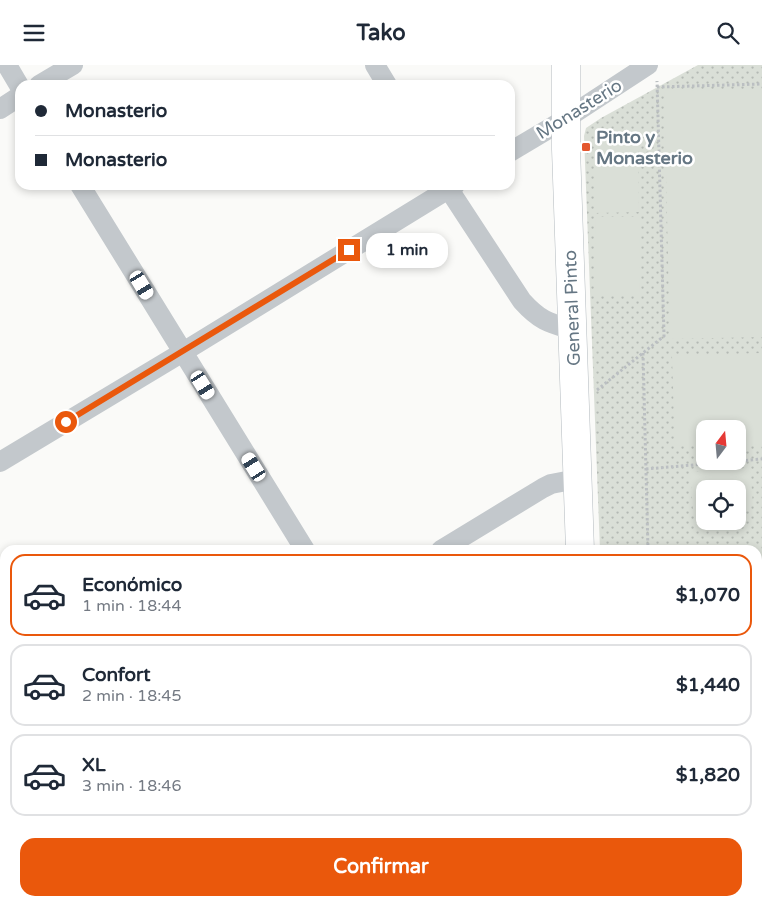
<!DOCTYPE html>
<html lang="es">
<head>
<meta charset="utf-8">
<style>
  body { margin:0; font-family:"Varela Round",sans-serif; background:#f6f6f7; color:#1f2937; height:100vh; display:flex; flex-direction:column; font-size:19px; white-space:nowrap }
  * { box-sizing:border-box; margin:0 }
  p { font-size:16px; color:#747a83 }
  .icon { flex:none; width:28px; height:28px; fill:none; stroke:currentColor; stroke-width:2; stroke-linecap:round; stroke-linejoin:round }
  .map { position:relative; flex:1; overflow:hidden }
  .panel { position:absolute; left:0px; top:480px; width:762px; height:361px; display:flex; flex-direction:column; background:#fff; border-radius:15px 15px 0 0; box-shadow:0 2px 8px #0003 }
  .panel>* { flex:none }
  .hud { position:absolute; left:15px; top:15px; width:500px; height:110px; border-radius:15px; box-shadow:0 2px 8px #0003; display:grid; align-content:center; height:110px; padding:0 20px; background:#fff }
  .needle { width:32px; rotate:16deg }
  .fabs { position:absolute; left:696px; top:355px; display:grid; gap:10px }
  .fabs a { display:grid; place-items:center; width:50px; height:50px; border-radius:10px; background:#fff; box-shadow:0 2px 8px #0003; font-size:25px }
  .end { position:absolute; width:22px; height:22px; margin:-11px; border:6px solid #ea580c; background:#fff; box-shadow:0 0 0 2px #fff }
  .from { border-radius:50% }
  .bubble { position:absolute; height:35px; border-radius:15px; background:#fff; box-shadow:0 2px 8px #0003; font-size:16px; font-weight:700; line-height:35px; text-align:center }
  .car { position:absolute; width:15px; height:30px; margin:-15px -8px; border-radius:6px; box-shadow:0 0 4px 1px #0007; background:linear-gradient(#fff 24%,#345 0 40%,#fff 0 76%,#345 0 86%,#fff 0) }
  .hud b { display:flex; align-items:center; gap:18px; height:48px; font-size:19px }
  .hud b+b { border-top:1px solid #e0e1e3 }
  .hud i { width:12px; height:12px; background:#1f2937 }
  ul { padding:9px 0 0; list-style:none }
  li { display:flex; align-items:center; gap:15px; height:82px; margin:0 10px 8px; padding:0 10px; border:2px solid #e0e1e3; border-radius:15px }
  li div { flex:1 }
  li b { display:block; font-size:19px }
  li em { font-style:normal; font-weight:700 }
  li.active { border-color:#ea580c }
  li>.icon { width:45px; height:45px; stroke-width:1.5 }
  .primary-button { display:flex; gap:10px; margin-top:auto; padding:10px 20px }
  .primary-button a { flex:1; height:58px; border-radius:15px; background:#ea580c; color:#fff; font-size:20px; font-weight:700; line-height:58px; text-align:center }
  header { display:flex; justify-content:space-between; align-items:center; height:65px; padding:0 20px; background:#fff; font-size:22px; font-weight:700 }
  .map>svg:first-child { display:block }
  .park { fill:url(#park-dots); fill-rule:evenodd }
  .pitch { fill:#dadfd7 }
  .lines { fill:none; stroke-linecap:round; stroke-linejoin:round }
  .secondary-casing { stroke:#b3babf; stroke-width:29 }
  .path { stroke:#bbbfc2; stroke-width:3; stroke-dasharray:2.5 2.5; stroke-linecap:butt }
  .service { stroke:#c3c8cc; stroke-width:10 }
  .minor { stroke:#c3c8cc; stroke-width:20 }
  .tertiary { stroke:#c3c8cc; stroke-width:26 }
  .secondary { stroke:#fff; stroke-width:28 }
  .route { stroke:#ea580c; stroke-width:6 }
  .poi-dot { fill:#e4572e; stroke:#fff; stroke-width:2 }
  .labels { text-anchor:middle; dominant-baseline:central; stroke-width:5; stroke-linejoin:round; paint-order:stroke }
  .street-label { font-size:18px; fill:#657683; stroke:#fff }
  .poi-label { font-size:18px; font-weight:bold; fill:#657683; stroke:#fff; text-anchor:start }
</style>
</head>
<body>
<header><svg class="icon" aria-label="menu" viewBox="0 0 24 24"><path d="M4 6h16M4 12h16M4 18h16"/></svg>Tako<svg class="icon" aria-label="search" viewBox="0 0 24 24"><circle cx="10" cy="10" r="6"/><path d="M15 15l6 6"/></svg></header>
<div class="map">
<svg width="762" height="841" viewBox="0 0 762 841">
  <defs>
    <pattern id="park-dots" width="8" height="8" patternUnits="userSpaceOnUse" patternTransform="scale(1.25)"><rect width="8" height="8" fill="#dadfd7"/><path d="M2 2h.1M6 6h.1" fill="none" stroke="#b4b9b4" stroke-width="1.8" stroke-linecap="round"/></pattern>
  </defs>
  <rect width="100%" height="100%" fill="#fafaf8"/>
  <!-- park -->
  <g class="park">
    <path d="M698,0H762V537H758V485H600L584,71L586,63L601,53ZM705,364H738V396H705ZM705,424H738V456H705Z"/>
    <path d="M761,711L762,841H745V836H758V712Z"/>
    <rect x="604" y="836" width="111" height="5"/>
  </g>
  <!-- pitch -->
  <g class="pitch">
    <path d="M762,24V272L670,274L664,26Z"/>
    <path d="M638,70L639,147L595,148L594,71Z"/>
    <path d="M595,152H639L640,229H596Z"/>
    <path d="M762,288V379L738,380V364H705V380L675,381L672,291Z"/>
    <path d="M750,403L753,440L738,442V424H705V444L693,445L690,407Z"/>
  </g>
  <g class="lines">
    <defs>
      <g id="secondary">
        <path d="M566,0V84L580,485"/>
        <path d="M595,836V841"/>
      </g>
    </defs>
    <!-- secondary casing -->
    <use href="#secondary" class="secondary-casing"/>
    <!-- path -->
    <g class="path">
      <path d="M657,22L762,19"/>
      <path d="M643,288L648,485"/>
      <path d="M597,325L664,271L657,16"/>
      <path d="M646,404L762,394"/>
      <path d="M299,836L302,841"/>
      <path d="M672,836L675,841"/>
    </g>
    <!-- service -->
    <path class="service" d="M434,836L437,841"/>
    <!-- minor -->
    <g class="minor">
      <path d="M7,0L20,22"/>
      <path d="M375,0L387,20"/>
      <path d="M39,20L73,0"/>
      <path d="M0,44L20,31"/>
      <path d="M510,87L567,53L648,0"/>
      <path d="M80,120L305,485"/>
      <path d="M446,120L522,236C540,256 549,258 573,265"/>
      <path d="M0,397L183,287L455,120"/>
      <path d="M441,485L543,423L551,419L577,414"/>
      <path d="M758,553H762"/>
      <path d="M758,688L762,692"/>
      <path d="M0,751L5,748"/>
      <path d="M735,836V841"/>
      <path d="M102,841L116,836"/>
      <path d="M397,841L406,836"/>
    </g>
    <!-- tertiary -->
    <g class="tertiary">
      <path d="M0,600L5,608"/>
      <path d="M147,836L150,841"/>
    </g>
    <!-- secondary -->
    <use href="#secondary" class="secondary"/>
  </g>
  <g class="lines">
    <!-- route -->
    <path class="route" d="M66,357L349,185"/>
  </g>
  <!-- markers -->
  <rect class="poi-dot" x="581" y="77" width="10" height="10" rx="2.5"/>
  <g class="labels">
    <!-- street labels -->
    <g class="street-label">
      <text transform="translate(579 44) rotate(-32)">Monasterio</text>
      <text transform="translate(572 243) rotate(-92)">General Pinto</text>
    </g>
    <!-- poi labels -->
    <g class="poi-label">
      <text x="596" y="72">Pinto y<tspan x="596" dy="21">Monasterio</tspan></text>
    </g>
  </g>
</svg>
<div class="fabs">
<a><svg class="needle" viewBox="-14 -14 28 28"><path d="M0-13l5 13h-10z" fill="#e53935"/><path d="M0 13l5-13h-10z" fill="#747a83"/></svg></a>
<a><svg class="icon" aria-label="locate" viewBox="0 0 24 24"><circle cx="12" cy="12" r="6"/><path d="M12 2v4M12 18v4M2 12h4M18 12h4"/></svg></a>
</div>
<i class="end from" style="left:66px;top:357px"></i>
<i class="end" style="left:349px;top:185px"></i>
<div class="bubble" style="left:366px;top:168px;width:82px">1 min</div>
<i class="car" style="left:142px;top:220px;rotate:149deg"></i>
<i class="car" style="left:203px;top:320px;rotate:148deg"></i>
<i class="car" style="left:254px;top:402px;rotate:328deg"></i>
<div class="hud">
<b><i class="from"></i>Monasterio</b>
<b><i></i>Monasterio</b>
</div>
<section class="panel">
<ul>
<li class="active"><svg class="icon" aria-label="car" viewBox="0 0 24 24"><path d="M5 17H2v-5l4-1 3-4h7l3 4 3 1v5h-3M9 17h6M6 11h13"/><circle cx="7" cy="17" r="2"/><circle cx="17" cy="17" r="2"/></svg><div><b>Económico</b><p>1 min · 18:44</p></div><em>$1,070</em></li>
<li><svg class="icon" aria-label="car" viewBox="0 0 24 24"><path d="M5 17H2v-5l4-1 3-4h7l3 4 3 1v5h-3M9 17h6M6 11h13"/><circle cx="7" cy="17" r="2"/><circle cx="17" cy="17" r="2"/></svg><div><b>Confort</b><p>2 min · 18:45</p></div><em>$1,440</em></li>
<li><svg class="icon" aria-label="car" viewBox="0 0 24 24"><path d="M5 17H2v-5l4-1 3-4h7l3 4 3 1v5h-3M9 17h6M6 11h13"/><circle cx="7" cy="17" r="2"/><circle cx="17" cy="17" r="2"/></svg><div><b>XL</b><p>3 min · 18:46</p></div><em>$1,820</em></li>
</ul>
<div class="primary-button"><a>Confirmar</a></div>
</section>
</div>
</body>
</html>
